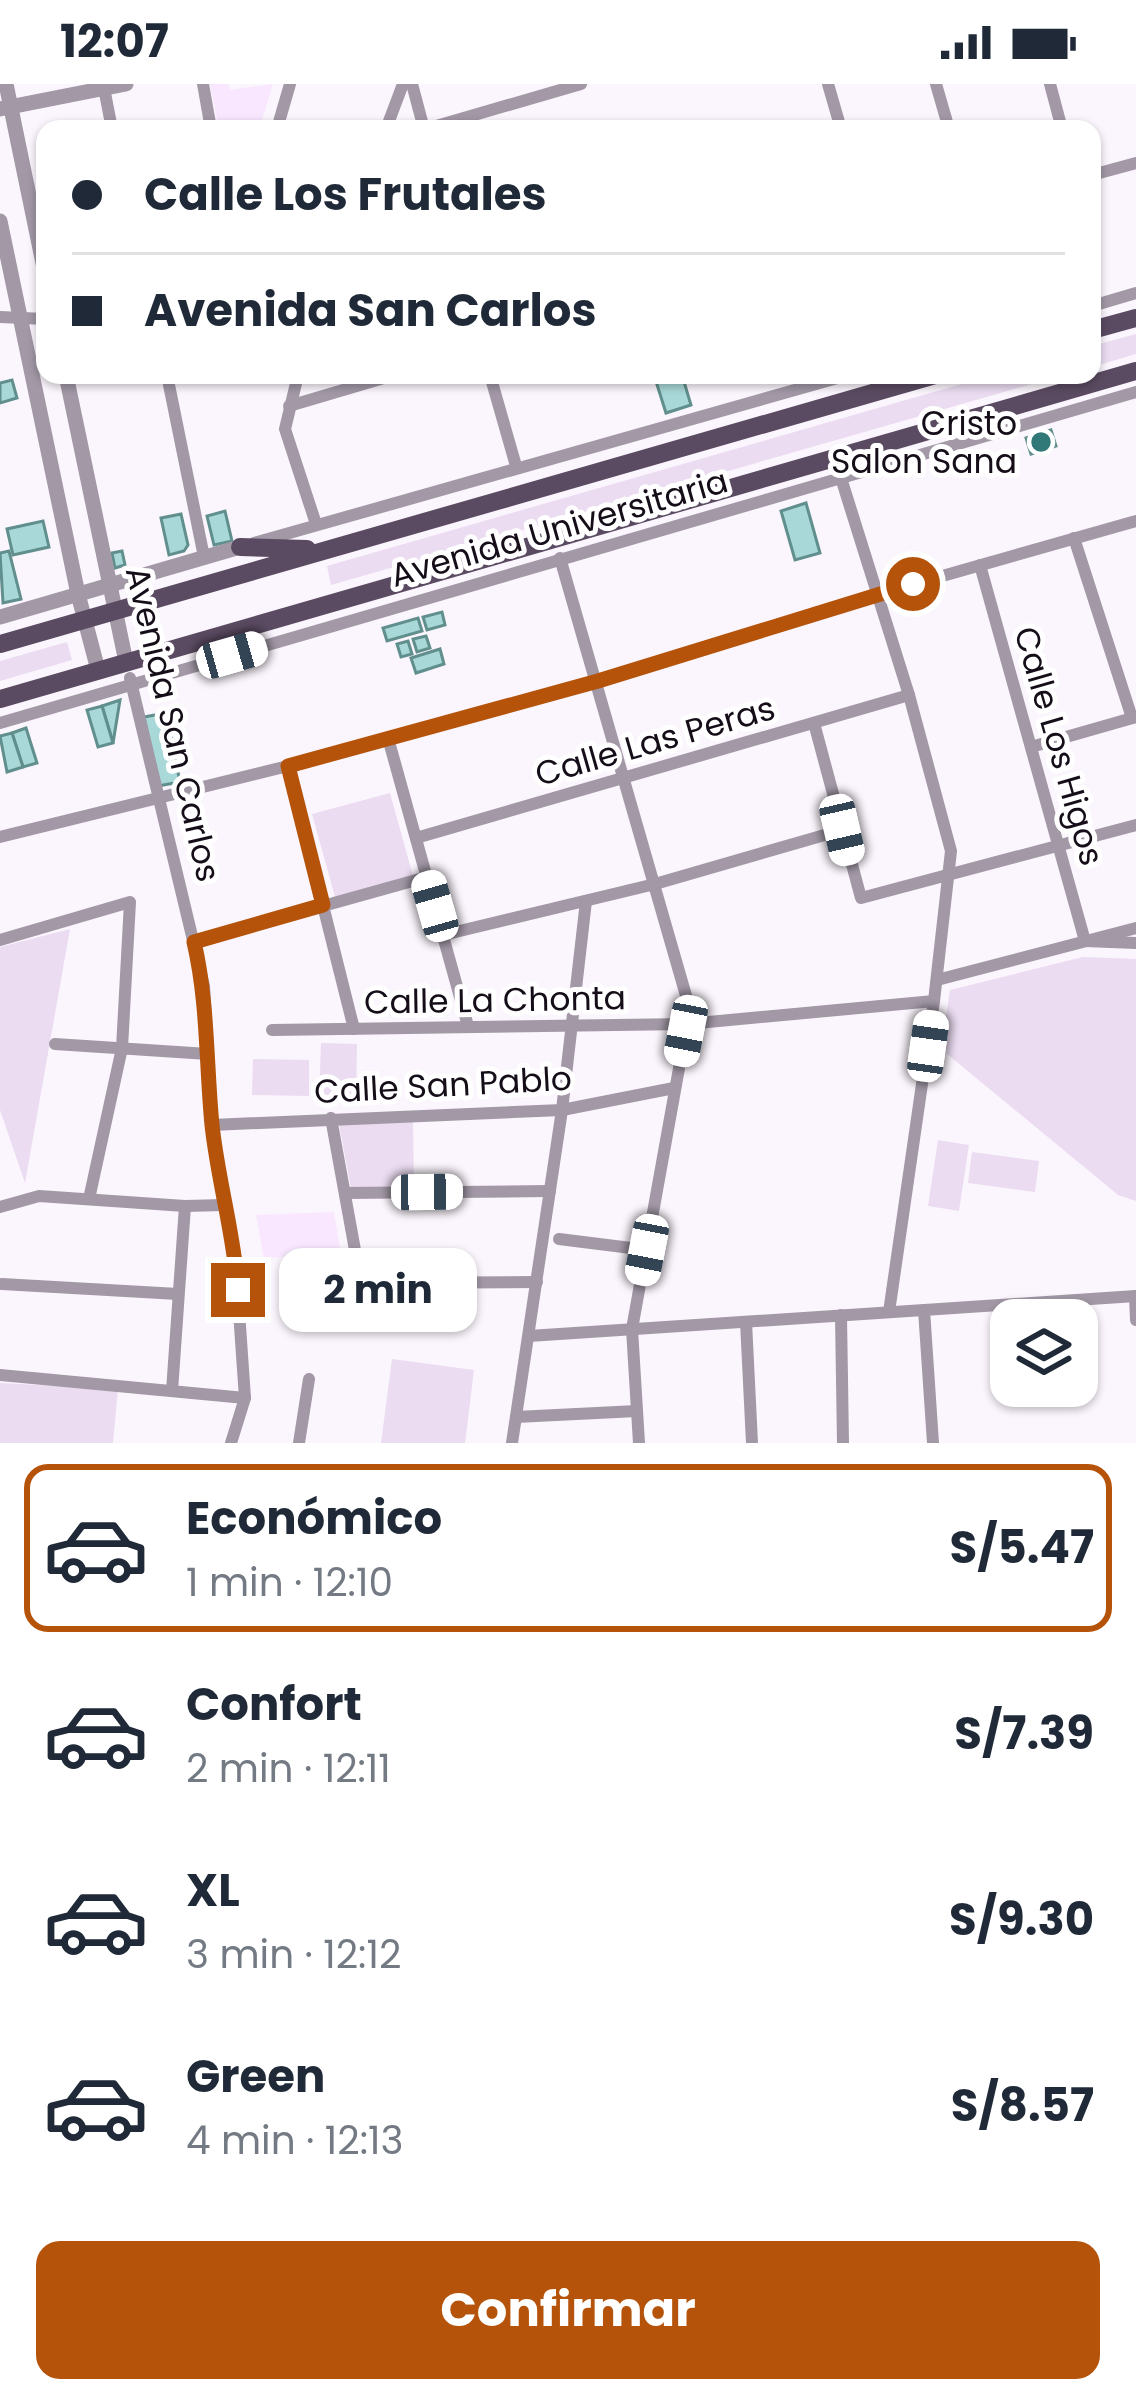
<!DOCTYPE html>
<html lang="es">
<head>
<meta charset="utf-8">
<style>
  body { margin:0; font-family:Poppins,sans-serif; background:#f6f6f7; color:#1f2937; height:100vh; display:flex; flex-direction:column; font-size:45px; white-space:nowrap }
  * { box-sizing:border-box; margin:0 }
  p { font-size:39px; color:#747a83 }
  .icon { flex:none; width:66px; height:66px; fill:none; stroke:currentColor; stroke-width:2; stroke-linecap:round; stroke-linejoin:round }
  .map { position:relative; height:1359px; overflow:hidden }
  .drawer { display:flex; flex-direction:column; background:#fff; flex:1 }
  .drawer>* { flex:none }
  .top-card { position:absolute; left:36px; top:36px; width:1065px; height:264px; border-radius:24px; box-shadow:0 3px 9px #0004; display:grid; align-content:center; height:264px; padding:0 36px; background:#fff }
  .controls { position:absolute; left:990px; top:1215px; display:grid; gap:24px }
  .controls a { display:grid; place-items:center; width:108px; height:108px; border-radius:24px; background:#fff; box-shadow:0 3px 9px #0004; font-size:60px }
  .end { position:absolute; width:54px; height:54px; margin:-27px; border:15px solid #b45309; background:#fff; box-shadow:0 0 0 6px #fff }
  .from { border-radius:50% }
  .bubble { position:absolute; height:84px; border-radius:24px; background:#fff; box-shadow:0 3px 9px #0004; font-size:39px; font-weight:700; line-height:84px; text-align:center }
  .car { position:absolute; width:36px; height:72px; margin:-36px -18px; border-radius:15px; box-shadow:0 0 9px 3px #0007; background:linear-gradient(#fff 24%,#345 0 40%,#fff 0 76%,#345 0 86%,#fff 0) }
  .top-card b { display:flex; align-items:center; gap:42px; height:114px; font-size:45px }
  .top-card b+b { border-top:3px solid #e0e1e3 }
  .top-card i { width:30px; height:30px; background:#1f2937 }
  ul { padding:21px 0 0; list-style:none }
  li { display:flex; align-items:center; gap:36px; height:168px; margin:0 24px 18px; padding:0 12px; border:6px solid transparent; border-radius:24px }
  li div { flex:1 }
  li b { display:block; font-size:45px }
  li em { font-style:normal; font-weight:700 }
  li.active { border-color:#b45309 }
  li>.icon { width:108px; height:108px; stroke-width:1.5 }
  .button { display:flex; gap:24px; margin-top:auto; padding:24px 36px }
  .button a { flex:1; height:138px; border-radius:24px; background:#b45309; color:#fff; font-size:48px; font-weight:700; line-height:138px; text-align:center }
  .status { display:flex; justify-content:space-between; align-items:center; height:84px; padding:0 60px; background:#fff; direction:ltr }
  .status svg { height:33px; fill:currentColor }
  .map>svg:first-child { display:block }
  .built { fill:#f8e7ff }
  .green { fill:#ebdcf1 }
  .building { fill:#a8d8d7; stroke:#618f8d; stroke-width:3 }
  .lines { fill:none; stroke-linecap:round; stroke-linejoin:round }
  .minor { stroke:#a298a6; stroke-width:12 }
  .tertiary { stroke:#a298a6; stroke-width:15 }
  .primary { stroke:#5b4b62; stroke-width:18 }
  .route { stroke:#b45309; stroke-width:15 }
  .poi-dot { fill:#307978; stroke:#fff; stroke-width:4.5 }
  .labels { text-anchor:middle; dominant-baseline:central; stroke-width:10; stroke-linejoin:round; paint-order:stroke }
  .poi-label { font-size:33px; fill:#150d18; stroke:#fff; text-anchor:end }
  .street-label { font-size:33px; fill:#150d18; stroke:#fff }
</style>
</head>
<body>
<div class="status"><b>12:07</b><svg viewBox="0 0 49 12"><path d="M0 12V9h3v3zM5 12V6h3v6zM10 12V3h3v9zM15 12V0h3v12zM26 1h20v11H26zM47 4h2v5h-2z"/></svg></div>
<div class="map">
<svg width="1136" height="1359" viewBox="0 0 1136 1359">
  <rect width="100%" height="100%" fill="#fbf6fd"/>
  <!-- built -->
  <g class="built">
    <path d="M210,0H228L230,6L273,0L259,45H219Z"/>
    <path d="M334,1128L341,1170L264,1174L256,1131Z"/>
  </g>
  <!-- green -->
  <g class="green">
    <path d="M1136,250V270L1092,283V262Z"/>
    <path d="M993,291H1063L331,501L327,482Z"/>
    <path d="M67,558L72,576L0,597V577Z"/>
    <path d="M390,709L413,792L335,813L312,730Z"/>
    <path d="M70,845L25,1099L0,1026V863Z"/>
    <path d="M1083,873L1136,875V1117L1118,1111L941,965L950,906Z"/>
    <path d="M321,959L357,960L356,1017L319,1016Z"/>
    <path d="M253,975L309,976V1012L252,1011Z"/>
    <path d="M413,1037L414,1104L351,1105L339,1040Z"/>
    <path d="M938,1056L969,1061L959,1127L928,1122Z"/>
    <path d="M972,1068L1039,1077L1035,1108L968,1099Z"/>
    <path d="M392,1275L474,1286L465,1359H381Z"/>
    <path d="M0,1299L118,1305L113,1359H0Z"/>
  </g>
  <!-- building -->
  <g class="building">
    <path d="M654,291H682L691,321L666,329Z"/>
    <path d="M12,296L17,314L0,319V299Z"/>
    <path d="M1051,346L1056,362L1031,370L1026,354Z"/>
    <path d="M806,419L820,469L795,476L781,427Z"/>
    <path d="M225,427L232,457L214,461L207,432Z"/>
    <path d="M181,430L188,461L184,467L169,471L161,434Z"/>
    <path d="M43,437L49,463L13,471L7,445Z"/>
    <path d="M9,467L21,515L3,519L0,469Z"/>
    <path d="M122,467L125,481L115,484L112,469Z"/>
    <path d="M442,528L445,541L427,546L423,533Z"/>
    <path d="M418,534L422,547L387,557L383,544Z"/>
    <path d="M426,552L430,564L417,568L413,555Z"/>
    <path d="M408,557L412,570L401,573L397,560Z"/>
    <path d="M440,565L444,580L416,589L411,574Z"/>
    <path d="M120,616L113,659L102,622Z"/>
    <path d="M102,622L113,659L98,663L87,626Z"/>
    <path d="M166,629L180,698L158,702L144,633Z"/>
    <path d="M26,644L37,679L23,683L12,649Z"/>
    <path d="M12,649L23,683L7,688L0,652Z"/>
  </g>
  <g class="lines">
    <!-- minor -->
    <g class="minor">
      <path d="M203,0L211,45"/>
      <path d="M412,0L424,45"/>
      <path d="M828,0L841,45"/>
      <path d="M936,0L949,45"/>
      <path d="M1050,0L1062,45"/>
      <path d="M104,4L112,45"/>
      <path d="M277,45L290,0"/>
      <path d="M386,45L403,0"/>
      <path d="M426,45L581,0"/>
      <path d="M1092,91L1136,79"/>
      <path d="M1092,222L1136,209"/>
      <path d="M0,233L45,235"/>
      <path d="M167,291L204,473"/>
      <path d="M298,291L285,345L316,440"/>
      <path d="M490,291L516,382"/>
      <path d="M289,322L394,291"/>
      <path d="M841,394L909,611L951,767L934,917L889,1228"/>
      <path d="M1074,454L1132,634"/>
      <path d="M254,459L848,291"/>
      <path d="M560,474L687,915V940L632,1245L639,1359"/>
      <path d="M980,481L1085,857L1136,859"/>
      <path d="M130,594L204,902L212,1041L224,1121L235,1170L245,1314L231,1359"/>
      <path d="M0,639L1136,308"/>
      <path d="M814,639L861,814L1136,741"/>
      <path d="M388,654L468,942"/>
      <path d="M1031,663L1136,633"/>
      <path d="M288,682L354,945"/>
      <path d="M0,753L288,682L598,597L879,510L1136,437"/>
      <path d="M416,754L909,611"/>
      <path d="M443,851L655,800L842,746"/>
      <path d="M0,856L130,818L122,964L89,1115"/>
      <path d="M194,858L427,793"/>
      <path d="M937,896L1136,844"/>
      <path d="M272,946L687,940L934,917"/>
      <path d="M55,960L208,970"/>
      <path d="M331,1034L361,1199L537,1198"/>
      <path d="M212,1041L562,1026L674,1004"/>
      <path d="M345,1109L550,1107"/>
      <path d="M0,1123L39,1112L185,1122L224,1121"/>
      <path d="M559,1155L647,1166"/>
      <path d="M2,1200L178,1210"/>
      <path d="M1135,1212L1136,1236"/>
      <path d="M924,1226L933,1359"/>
      <path d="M841,1231L843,1359"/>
      <path d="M746,1238L752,1359"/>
      <path d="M529,1252L1136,1212"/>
      <path d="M0,1291L245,1314"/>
      <path d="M172,1307L185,1122"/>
      <path d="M516,1333L637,1327"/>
      <path d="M299,1359L309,1295"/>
      <path d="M512,1359L562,1026L586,817"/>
    </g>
    <!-- tertiary -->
    <g class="tertiary">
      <path d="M6,0L45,189"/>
      <path d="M0,25L126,0"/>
      <path d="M0,137L78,510L98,586"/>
      <path d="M66,291L126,578"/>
      <path d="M0,533L240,463"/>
    </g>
    <!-- primary -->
    <g class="primary">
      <path d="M1092,246L1136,234"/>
      <path d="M240,463L307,465"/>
      <path d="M0,560L935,291"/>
      <path d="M0,615L1136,287"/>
    </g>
  </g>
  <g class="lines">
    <!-- route -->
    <path class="route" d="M238,1206C234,1150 218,1097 212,1041C206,979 208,918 194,858L323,821L288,682L598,597L913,500"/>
  </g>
  <!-- markers -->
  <circle class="poi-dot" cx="1041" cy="358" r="12"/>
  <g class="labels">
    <!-- poi labels -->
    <g class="poi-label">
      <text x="1017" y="339">Cristo<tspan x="1017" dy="38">Salon Sana</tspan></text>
    </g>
    <!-- street labels -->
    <g class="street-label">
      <text transform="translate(559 444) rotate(-16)">Avenida Universitaria</text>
      <text transform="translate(173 640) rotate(77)">Avenida San Carlos</text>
      <text transform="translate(655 657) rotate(-16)">Calle Las Peras</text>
      <text transform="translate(1059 662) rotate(74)">Calle Los Higos</text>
      <text transform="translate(495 916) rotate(-1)">Calle La Chonta</text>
      <text transform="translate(443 1001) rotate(-3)">Calle San Pablo</text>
    </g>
  </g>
</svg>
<div class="controls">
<a><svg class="icon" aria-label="layers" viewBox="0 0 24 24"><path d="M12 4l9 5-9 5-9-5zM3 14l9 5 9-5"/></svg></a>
</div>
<i class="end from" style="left:913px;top:500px"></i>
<i class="end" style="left:238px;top:1206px"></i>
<div class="bubble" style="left:279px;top:1164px;width:198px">2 min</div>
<i class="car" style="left:232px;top:571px;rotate:74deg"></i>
<i class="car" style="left:842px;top:746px;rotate:167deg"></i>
<i class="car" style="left:435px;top:822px;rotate:344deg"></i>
<i class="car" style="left:686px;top:947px;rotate:191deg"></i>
<i class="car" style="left:928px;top:962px;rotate:8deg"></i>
<i class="car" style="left:427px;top:1108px;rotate:89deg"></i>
<i class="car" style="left:647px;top:1166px;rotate:191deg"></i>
<div class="top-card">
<b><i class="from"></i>Calle Los Frutales</b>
<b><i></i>Avenida San Carlos</b>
</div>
</div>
<section class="drawer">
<ul>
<li class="active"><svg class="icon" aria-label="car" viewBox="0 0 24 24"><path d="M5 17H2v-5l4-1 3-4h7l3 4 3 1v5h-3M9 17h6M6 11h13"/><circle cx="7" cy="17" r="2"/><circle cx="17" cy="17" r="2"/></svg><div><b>Económico</b><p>1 min · 12:10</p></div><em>S/5.47</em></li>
<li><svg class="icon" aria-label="car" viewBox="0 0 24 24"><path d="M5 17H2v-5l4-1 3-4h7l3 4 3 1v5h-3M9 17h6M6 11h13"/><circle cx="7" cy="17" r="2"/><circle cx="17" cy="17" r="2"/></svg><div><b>Confort</b><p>2 min · 12:11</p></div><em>S/7.39</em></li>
<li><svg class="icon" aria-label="car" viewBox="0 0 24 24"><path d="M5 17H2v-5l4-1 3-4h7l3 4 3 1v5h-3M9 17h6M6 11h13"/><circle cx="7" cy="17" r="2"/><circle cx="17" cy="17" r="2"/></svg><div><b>XL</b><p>3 min · 12:12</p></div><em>S/9.30</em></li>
<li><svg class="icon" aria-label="car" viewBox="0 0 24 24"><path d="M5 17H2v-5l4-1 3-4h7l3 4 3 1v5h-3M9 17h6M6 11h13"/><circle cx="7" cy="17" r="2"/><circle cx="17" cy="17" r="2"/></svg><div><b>Green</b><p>4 min · 12:13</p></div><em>S/8.57</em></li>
</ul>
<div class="button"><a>Confirmar</a></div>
</section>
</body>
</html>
